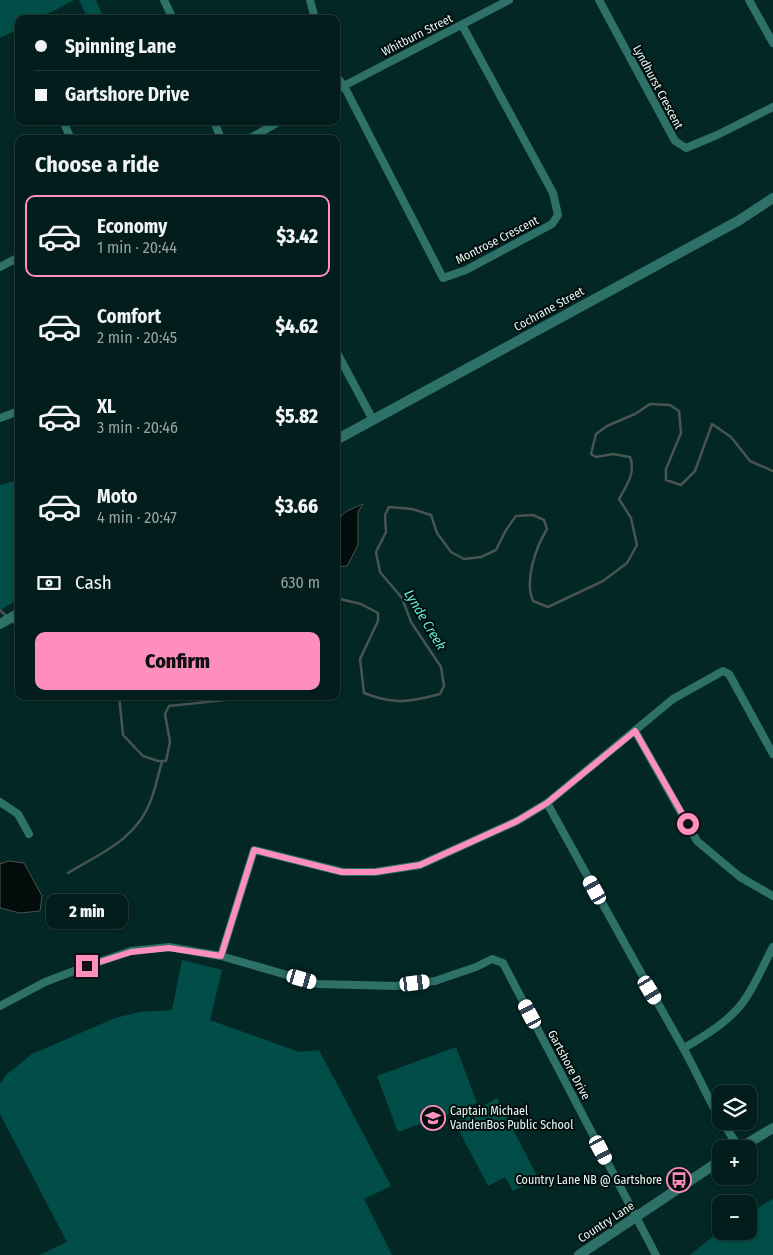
<!DOCTYPE html>
<html lang="en">
<head>
<meta charset="utf-8">
<style>
  body { margin:0; font-family:"Fira Sans Condensed",sans-serif; background:#0c2624; color:#f1f3f6; height:100vh; display:flex; flex-direction:column; font-size:19px; white-space:nowrap }
  * { box-sizing:border-box; margin:0 }
  p { font-size:16px; color:#96a2a3 }
  .icon { flex:none; width:28px; height:28px; fill:none; stroke:currentColor; stroke-width:2; stroke-linecap:round; stroke-linejoin:round }
  .map { position:relative; flex:1; overflow:hidden }
  .side { position:absolute; left:15px; top:135px; width:325px; height:565px; display:flex; flex-direction:column; background:#021d1b; border-radius:10px; box-shadow:0 1px 4px #0004,0 0 0 1px #233b3a }
  .side>* { flex:none }
  .banner { position:absolute; left:15px; top:15px; width:325px; height:110px; border-radius:10px; box-shadow:0 1px 4px #0004,0 0 0 1px #233b3a; display:grid; align-content:center; height:110px; padding:0 20px; background:#021d1b }
  .controls { position:absolute; left:712px; top:1085px; display:grid; gap:10px }
  .controls a { display:grid; place-items:center; width:45px; height:45px; border-radius:10px; background:#021d1b; box-shadow:0 1px 4px #0004,0 0 0 1px #233b3a; font-size:25px }
  .end { position:absolute; width:22px; height:22px; margin:-11px; border:6px solid #fe8ebe; background:#111; box-shadow:0 0 0 2px #111 }
  .from { border-radius:50% }
  .bubble { position:absolute; height:35px; border-radius:10px; background:#021d1b; box-shadow:0 1px 4px #0004,0 0 0 1px #233b3a; font-size:16px; font-weight:800; line-height:35px; text-align:center }
  .car { position:absolute; width:15px; height:30px; margin:-15px -8px; border-radius:6px; box-shadow:0 0 4px 1px #0007; background:linear-gradient(#fff 24%,#345 0 40%,#fff 0 76%,#345 0 86%,#fff 0) }
  .banner b { display:flex; align-items:center; gap:18px; height:48px; font-size:19px }
  .banner b+b { border-top:1px solid #233b3a }
  .banner i { width:12px; height:12px; background:#f1f3f6 }
  ul { padding:0; list-style:none }
  li { display:flex; align-items:center; gap:15px; height:82px; margin:0 10px 8px; padding:0 10px; border:2px solid transparent; border-radius:10px }
  li div { flex:1 }
  li b { display:block; font-size:19px }
  li em { font-style:normal; font-weight:800 }
  li.active { border-color:#fe8ebe }
  li>.icon { width:45px; height:45px; stroke-width:1.5 }
  h2 { padding:0 20px; font-size:22px; line-height:60px }
  .pay { display:flex; align-items:center; gap:12px; height:55px; padding:0 20px; font-size:19px }
  .pay p { margin-inline-start:auto }
  .button { display:flex; gap:10px; margin-top:auto; padding:10px 20px }
  .button a { flex:1; height:58px; border-radius:10px; background:#fe8ebe; color:#111; font-size:20px; font-weight:800; line-height:58px; text-align:center }
  .map>svg:first-child { display:block }
  .green { fill:#004e47 }
  .water { fill:#030d0b; stroke:#475451 }
  .lines { fill:none; stroke-linecap:round; stroke-linejoin:round }
  .stream { stroke:#475451; stroke-width:2.5 }
  .minor { stroke:#2e7169; stroke-width:8 }
  .tertiary { stroke:#2e7169; stroke-width:10 }
  .route { stroke:#fe8ebe; stroke-width:6 }
  .labels { text-anchor:middle; dominant-baseline:central; stroke-width:4; stroke-linejoin:round; paint-order:stroke }
  .street-label { font-size:12px; fill:#e5f8f5; stroke:#020d0c }
  .poi-label { font-size:12px; fill:#e5f8f5; stroke:#020d0c; text-anchor:start }
  .water-label { font-size:14px; font-style:italic; fill:#61ebdc; stroke:#020d0c }
</style>
</head>
<body>
<div class="map">
<svg width="773" height="1255" viewBox="0 0 773 1255">
  <rect width="100%" height="100%" fill="#032724"/>
  <!-- green -->
  <g class="green">
    <path d="M0,0H74L38,19H19V29L0,38Z"/>
    <path d="M79,0H96L104,19H88Z"/>
    <path d="M19,480V599L0,610V485Z"/>
    <path d="M182,960L222,970L210,1020L299,1052L319,1050L391,1186L364,1199L392,1255H39L67,1242L0,1114V1084L6,1075L32,1054L115,1018L140,1012L172,1010Z"/>
    <path d="M456,1047L477,1103L398,1132L377,1076Z"/>
    <path d="M497,1098L538,1178L513,1191L505,1177L488,1186L455,1123Z"/>
    <path d="M773,1199V1255H690L721,1230L749,1231V1213Z"/>
  </g>
  <!-- water -->
  <g class="water">
    <path d="M363,504L358,512V545L347,566L336,567C336,555 334,525 342,515C347,510 356,507 363,504Z"/>
    <path d="M9,861L24,863L42,896L40,911L20,913L0,908V864Z"/>
  </g>
  <g class="lines">
    <!-- stream -->
    <g class="stream">
      <path d="M336,598L361,604L378,613V621L360,659L364,693C394,705 410,702 440,694L444,686L441,667L411,622L402,598L380,572L376,552L386,532L385,515L389,507L412,509L431,515L437,533L451,552L464,559L481,557L496,550L506,530L516,516L533,515L544,520L547,529C536,547 524,580 533,601L548,607L603,581L627,563L637,545L631,518L619,499C627,485 636,472 630,457L613,454L596,457L591,454L596,434L607,426L635,414L650,404L670,405L679,411L681,433L666,469V480L681,485L695,471L712,424L731,437L750,461L773,471"/>
      <path d="M0,610L6,616"/>
      <path d="M12,621L19,627"/>
      <path d="M119,696L123,735L143,756L158,761H166L170,742L165,714L169,706L244,698L247,696"/>
      <path d="M68,873C101,853 137,839 151,800C156,787 158,774 162,762"/>
    </g>
    <!-- minor -->
    <g class="minor">
      <path d="M164,0L173,19"/>
      <path d="M310,0L315,19"/>
      <path d="M599,0L675,141L686,148L717,135L773,107"/>
      <path d="M749,0L773,43"/>
      <path d="M336,76L344,86L443,278L466,270L552,224L558,215L553,193L462,25"/>
      <path d="M336,90L509,0"/>
      <path d="M63,121L71,139"/>
      <path d="M214,121L221,139"/>
      <path d="M249,139L280,121"/>
      <path d="M0,267L19,257"/>
      <path d="M336,351L373,420"/>
      <path d="M0,418L19,411"/>
      <path d="M635,731L697,841L740,877L773,896"/>
      <path d="M0,802L18,814L29,834"/>
      <path d="M547,803C592,884 636,965 682,1046C696,1070 706,1096 721,1120"/>
      <path d="M221,956L254,850L343,872H375L420,865L517,821L547,803L673,699L723,671L729,674L773,754"/>
      <path d="M0,1006L45,982L87,966L131,951L169,947L221,956L318,984L396,986L435,981L476,967L492,959L503,963L656,1255"/>
      <path d="M684,1048C708,1034 735,1018 749,993C758,978 765,962 773,947"/>
      <path d="M722,1121L739,1148"/>
    </g>
    <!-- tertiary -->
    <g class="tertiary">
      <path d="M336,440L738,221L773,198"/>
      <path d="M0,624L19,613"/>
      <path d="M738,1149L773,1128"/>
      <path d="M579,1255L721,1160"/>
    </g>
  </g>
  <g class="lines">
    <!-- route -->
    <path class="route" d="M87,966L131,952L169,948L221,956L254,850L342,872H375L420,865L517,821L547,803L635,731L688,824"/>
  </g>
  <!-- icons -->
  <defs>
    <symbol id="school-ring" viewBox="-11 -11 22 22"><circle r="9.5" fill="#020d0c" stroke="#fe8ebe" stroke-width="1.5"/><path d="M0-5L7-2L0 1L-7-2ZM-4 1L0 2.5L4 1V4Q0 6-4 4Z" fill="#fe8ebe"/></symbol>
    <symbol id="bus-ring" viewBox="-11 -11 22 22"><circle r="9.5" fill="#020d0c" stroke="#fe8ebe" stroke-width="1.5"/><path d="M-5-6H5V4H4V6H2V4H-2V6H-4V4H-5ZM-3.5-4V0h7V-4ZM-3.5 1.2v1.5H-2V1.2ZM2 1.2v1.5H3.5V1.2Z" fill="#fe8ebe"/></symbol>
  </defs>
  <g fill-rule="evenodd">
    <use href="#school-ring" x="419" y="1104" width="28" height="28"/>
    <use href="#bus-ring" x="665" y="1166" width="28" height="28"/>
  </g>
  <g class="labels">
    <!-- street labels -->
    <g class="street-label">
      <text transform="translate(417 35) rotate(-27)">Whitburn Street</text>
      <text transform="translate(658 87) rotate(62)">Lyndhurst Crescent</text>
      <text transform="translate(497 240) rotate(-27)">Montrose Crescent</text>
      <text transform="translate(549 309) rotate(-29)">Cochrane Street</text>
      <text transform="translate(569 1065) rotate(62)">Gartshore Drive</text>
      <text transform="translate(606 1222) rotate(-33)">Country Lane</text>
    </g>
    <!-- poi labels -->
    <g class="poi-label">
      <text x="450" y="1111">Captain Michael<tspan x="450" dy="14">VandenBos Public School</tspan></text>
      <text x="662" y="1180" text-anchor="end">Country Lane NB @ Gartshore</text>
    </g>
    <!-- water labels -->
    <g class="water-label">
      <text transform="translate(425 620) rotate(59)">Lynde Creek</text>
    </g>
  </g>
</svg>
<div class="controls">
<a><svg class="icon" aria-label="layers" viewBox="0 0 24 24"><path d="M12 4l9 5-9 5-9-5zM3 14l9 5 9-5"/></svg></a>
<a>+</a>
<a>−</a>
</div>
<i class="end from" style="left:688px;top:824px"></i>
<i class="end" style="left:87px;top:966px"></i>
<div class="bubble" style="left:46px;top:894px;width:82px">2 min</div>
<i class="car" style="left:595px;top:890px;rotate:331deg"></i>
<i class="car" style="left:302px;top:979px;rotate:106deg"></i>
<i class="car" style="left:415px;top:983px;rotate:83deg"></i>
<i class="car" style="left:650px;top:990px;rotate:149deg"></i>
<i class="car" style="left:530px;top:1014px;rotate:332deg"></i>
<i class="car" style="left:601px;top:1150px;rotate:152deg"></i>
<div class="banner">
<b><i class="from"></i>Spinning Lane</b>
<b><i></i>Gartshore Drive</b>
</div>
<section class="side">
<h2>Choose a ride</h2>
<ul>
<li class="active"><svg class="icon" aria-label="car" viewBox="0 0 24 24"><path d="M5 17H2v-5l4-1 3-4h7l3 4 3 1v5h-3M9 17h6M6 11h13"/><circle cx="7" cy="17" r="2"/><circle cx="17" cy="17" r="2"/></svg><div><b>Economy</b><p>1 min · 20:44</p></div><em>$3.42</em></li>
<li><svg class="icon" aria-label="car" viewBox="0 0 24 24"><path d="M5 17H2v-5l4-1 3-4h7l3 4 3 1v5h-3M9 17h6M6 11h13"/><circle cx="7" cy="17" r="2"/><circle cx="17" cy="17" r="2"/></svg><div><b>Comfort</b><p>2 min · 20:45</p></div><em>$4.62</em></li>
<li><svg class="icon" aria-label="car" viewBox="0 0 24 24"><path d="M5 17H2v-5l4-1 3-4h7l3 4 3 1v5h-3M9 17h6M6 11h13"/><circle cx="7" cy="17" r="2"/><circle cx="17" cy="17" r="2"/></svg><div><b>XL</b><p>3 min · 20:46</p></div><em>$5.82</em></li>
<li><svg class="icon" aria-label="car" viewBox="0 0 24 24"><path d="M5 17H2v-5l4-1 3-4h7l3 4 3 1v5h-3M9 17h6M6 11h13"/><circle cx="7" cy="17" r="2"/><circle cx="17" cy="17" r="2"/></svg><div><b>Moto</b><p>4 min · 20:47</p></div><em>$3.66</em></li>
</ul>
<div class="pay"><svg class="icon" aria-label="cash" viewBox="0 0 24 24"><path d="M3 7h18v10H3z"/><circle cx="12" cy="12" r="2"/></svg>Cash<p>630 m</p></div>
<div class="button"><a>Confirm</a></div>
</section>
</div>
</body>
</html>
